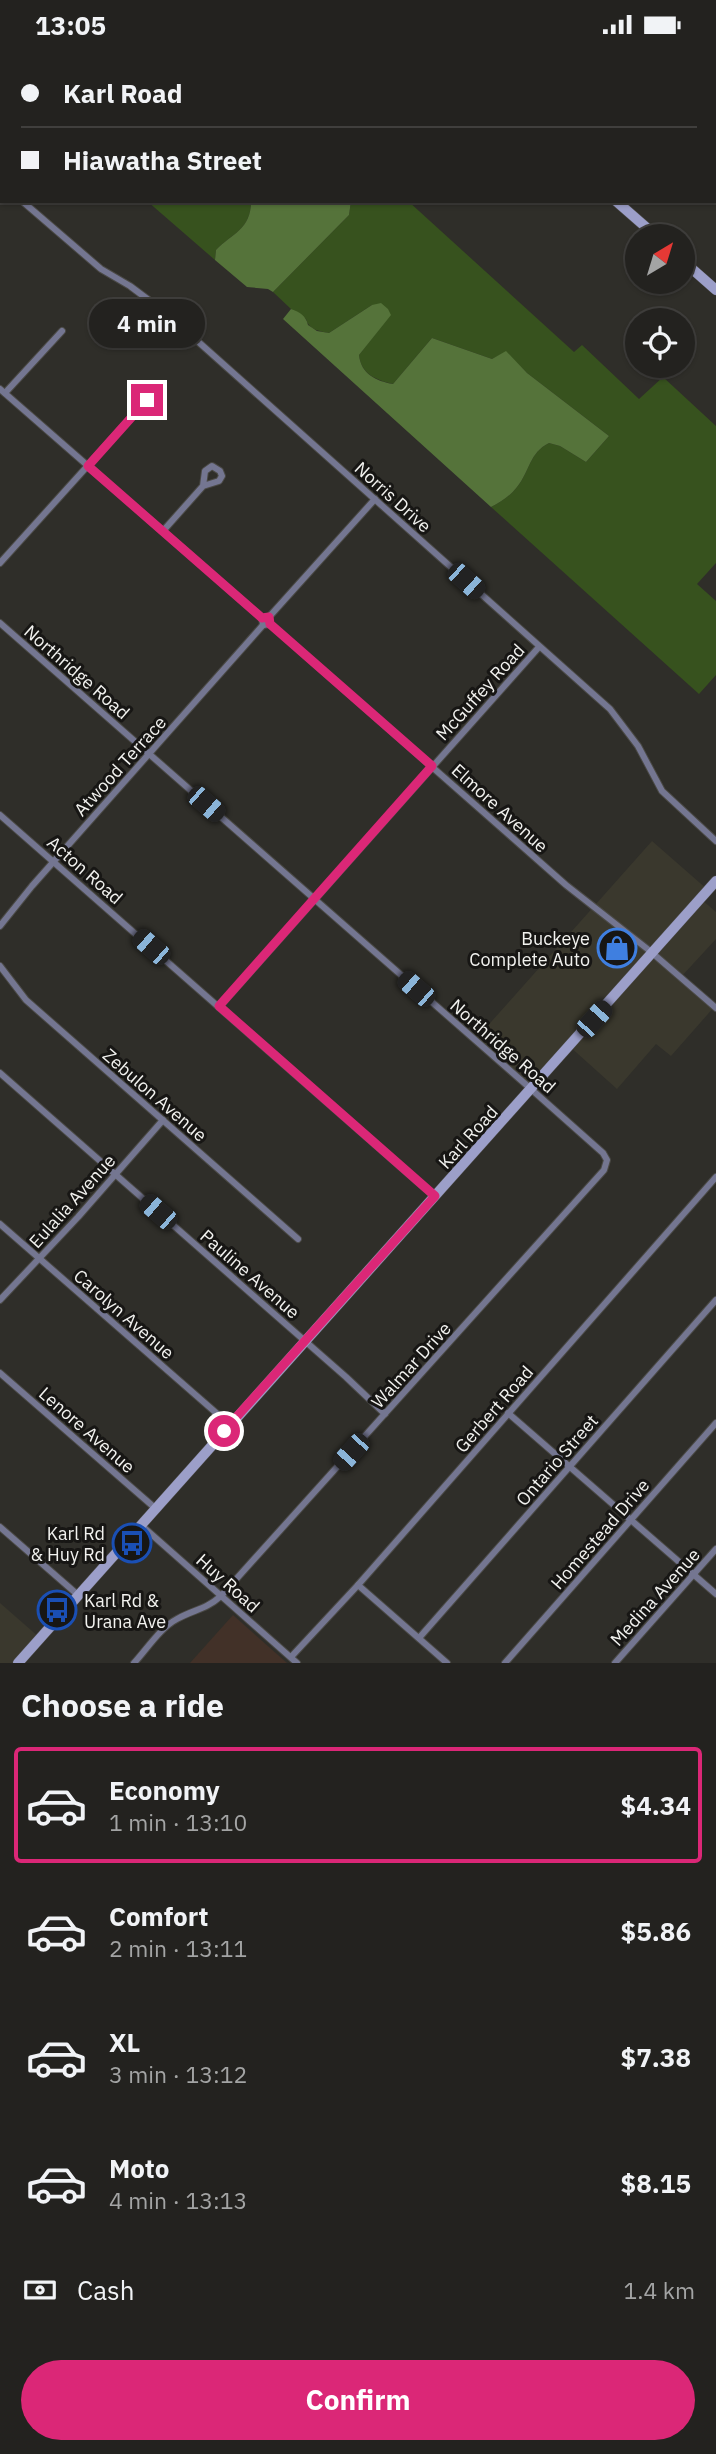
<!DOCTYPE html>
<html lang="en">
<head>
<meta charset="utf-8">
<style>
  body { margin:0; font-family:"IBM Plex Sans",sans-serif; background:#2b2a28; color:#f1f3f6; height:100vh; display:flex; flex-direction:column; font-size:26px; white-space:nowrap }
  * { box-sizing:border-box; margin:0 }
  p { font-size:23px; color:#a3a4a4 }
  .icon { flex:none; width:38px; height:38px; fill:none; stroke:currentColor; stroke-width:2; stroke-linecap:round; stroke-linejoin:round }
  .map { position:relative; height:1614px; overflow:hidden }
  .side { display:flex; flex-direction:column; background:#23221f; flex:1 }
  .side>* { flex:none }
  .top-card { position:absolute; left:0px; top:0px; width:718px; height:154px; box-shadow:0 2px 5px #0004,0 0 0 2px #403f3d; display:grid; align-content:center; height:154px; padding:0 21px; background:#23221f }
  .needle { width:46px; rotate:38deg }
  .tools { position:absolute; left:625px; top:175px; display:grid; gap:14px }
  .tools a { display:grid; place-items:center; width:70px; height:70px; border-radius:50%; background:#23221f; box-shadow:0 2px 5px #0004,0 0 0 2px #403f3d; font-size:35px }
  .end { position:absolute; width:32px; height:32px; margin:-16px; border:9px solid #db2777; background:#fff; box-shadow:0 0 0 4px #fff }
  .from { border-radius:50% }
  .bubble { position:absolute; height:49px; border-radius:24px; background:#23221f; box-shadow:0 2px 5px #0004,0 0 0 2px #403f3d; font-size:23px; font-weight:700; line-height:49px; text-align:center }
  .car { position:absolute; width:21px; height:42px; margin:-21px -10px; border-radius:9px; box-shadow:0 0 5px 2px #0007; background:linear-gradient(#222 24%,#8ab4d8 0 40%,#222 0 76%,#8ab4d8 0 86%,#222 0) }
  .top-card b { display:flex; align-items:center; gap:24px; height:66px; font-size:26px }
  .top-card b+b { border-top:2px solid #403f3d }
  .top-card i { width:18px; height:18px; background:#f1f3f6 }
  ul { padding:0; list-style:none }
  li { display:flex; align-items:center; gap:21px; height:116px; margin:0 14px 10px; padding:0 7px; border:4px solid transparent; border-radius:7px }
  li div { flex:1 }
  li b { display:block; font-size:26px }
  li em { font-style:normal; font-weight:700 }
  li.on { border-color:#db2777 }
  li>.icon { width:63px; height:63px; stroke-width:1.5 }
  h2 { padding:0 21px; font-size:32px; line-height:84px }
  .pay { display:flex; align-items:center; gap:18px; height:77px; padding:0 21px; font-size:26px }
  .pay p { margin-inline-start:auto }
  .primary-button { display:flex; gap:14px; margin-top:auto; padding:14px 21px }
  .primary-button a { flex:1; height:80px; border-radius:42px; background:#db2777; color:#fff; font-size:28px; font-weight:700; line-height:80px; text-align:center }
  .status { display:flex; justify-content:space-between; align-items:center; height:49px; padding:0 35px; background:#23221f; direction:ltr }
  .status svg { height:19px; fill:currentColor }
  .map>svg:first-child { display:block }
  .built { fill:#3a382d }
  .education { fill:#423128 }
  .green { fill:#37521e }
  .forest { fill:#55733a }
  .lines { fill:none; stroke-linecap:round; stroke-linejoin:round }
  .street-casing { stroke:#4a4945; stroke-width:8 }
  .secondary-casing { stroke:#4a4945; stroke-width:11 }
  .street { stroke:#747691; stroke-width:6 }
  .secondary { stroke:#9c9fc9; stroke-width:10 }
  .route { stroke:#db2777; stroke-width:9 }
  .labels { text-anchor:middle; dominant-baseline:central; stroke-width:6; stroke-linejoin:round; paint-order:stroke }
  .street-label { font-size:18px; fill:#f2f2ef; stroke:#171614 }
  .poi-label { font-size:18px; fill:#f2f2ef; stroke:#171614; text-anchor:end }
</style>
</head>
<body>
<div class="status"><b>13:05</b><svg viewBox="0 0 49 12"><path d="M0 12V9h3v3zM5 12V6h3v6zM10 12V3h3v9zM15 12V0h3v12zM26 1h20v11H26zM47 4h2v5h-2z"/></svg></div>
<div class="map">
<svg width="716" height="1614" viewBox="0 0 716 1614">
  <rect width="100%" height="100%" fill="#2f2e29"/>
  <!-- built -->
  <g class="built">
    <path d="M652,792L708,841L701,850L716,863V890L681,928L715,957L671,1007L656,995L617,1040L568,996L530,1040L475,991Z"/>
    <path d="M0,1554L40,1589L18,1614H0Z"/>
  </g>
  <!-- education -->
  <path class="education" d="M233,1566L287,1614H190Z"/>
  <!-- green -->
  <g class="green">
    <path d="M147,152H251C251,181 232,184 216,201L215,211Z"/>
    <path d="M351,152H408L574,303L582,296L639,350L663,328L716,377V514L697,535L716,552V626L699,645L491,458C501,453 510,447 517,438C530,422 529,404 549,394L560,397L586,413L609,387L527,324L506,303L492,310L432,289L393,335C376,331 361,325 359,306L390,266L372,256L329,284C319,282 309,281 306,270L291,260L273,243L349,166Z"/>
  </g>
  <!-- forest -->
  <g class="forest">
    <path d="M251,152H351L349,166L273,243L268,240L247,238L215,211L216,201C232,184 251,181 251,152Z"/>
    <path d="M381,254L388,260L391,266L359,306C361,325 376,332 393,335L432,289L492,310L506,302L527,324L609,387L586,413L560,397L549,394C529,404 530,422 517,438C510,447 501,453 491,458L283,270L291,260C300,263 306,267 308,276L317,282L329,284L372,256Z"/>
  </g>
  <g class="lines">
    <defs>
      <g id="street">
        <path d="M22,152L101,220L130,237L166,264L610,660L638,697L662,742L716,792"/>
        <path d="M0,340L262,569L263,576L270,575L269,568L262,569"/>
        <path d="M5,344L62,282"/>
        <path d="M163,482L203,437L219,432L222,427L220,422L212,417L205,422L203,437"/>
        <path d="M0,514L147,351"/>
        <path d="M269,568L375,450"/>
        <path d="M0,574L531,1040L603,1104L607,1111L604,1121L221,1547C205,1561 195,1560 177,1570C160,1579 147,1600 134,1614"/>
        <path d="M270,575L566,836L650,902L716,959"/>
        <path d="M0,766L435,1148"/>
        <path d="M0,877L32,837L263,576"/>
        <path d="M0,917L26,951L298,1190"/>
        <path d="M219,958L539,598"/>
        <path d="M0,1024L346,1328L385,1365"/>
        <path d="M0,1175L230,1376"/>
        <path d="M0,1251L78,1168L163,1071"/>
        <path d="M0,1324L155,1459"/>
        <path d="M508,1364L716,1545"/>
        <path d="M141,1476L297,1614"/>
        <path d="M0,1478L78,1546"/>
        <path d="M358,1536L447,1614"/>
        <path d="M419,1589L716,1251"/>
        <path d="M291,1608L358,1536L716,1128"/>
        <path d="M505,1614L716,1374"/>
        <path d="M615,1614L716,1500"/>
      </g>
      <g id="secondary">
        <path d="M444,0L446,2"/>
        <path d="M113,2L114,0"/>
        <path d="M0,129L2,127"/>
        <path d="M616,152L656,187"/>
        <path d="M682,211L716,241"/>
        <path d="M18,1614L716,832"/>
      </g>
    </defs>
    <!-- street casing -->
    <use href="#street" class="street-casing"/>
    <!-- secondary casing -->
    <use href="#secondary" class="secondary-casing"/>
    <!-- street -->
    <use href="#street" class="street"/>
    <!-- secondary -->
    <use href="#secondary" class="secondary"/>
  </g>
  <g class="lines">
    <!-- route -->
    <path class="route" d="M147,351L88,417L262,569L269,568L270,575L432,717L219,957L435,1147L224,1382"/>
  </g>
  <!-- icons -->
  <defs>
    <symbol id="shop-ring" viewBox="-11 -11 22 22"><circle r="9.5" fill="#171614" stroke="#3f7fe0" stroke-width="1.5"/><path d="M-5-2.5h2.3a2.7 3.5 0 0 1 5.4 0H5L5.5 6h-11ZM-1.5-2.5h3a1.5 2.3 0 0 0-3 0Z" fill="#3f7fe0"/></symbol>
    <symbol id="bus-ring" viewBox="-11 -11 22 22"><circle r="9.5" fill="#171614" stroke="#1a4fb4" stroke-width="1.5"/><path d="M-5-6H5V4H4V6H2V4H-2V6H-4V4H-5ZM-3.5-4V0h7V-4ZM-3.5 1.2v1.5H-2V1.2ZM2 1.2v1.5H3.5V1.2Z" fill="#1a4fb4"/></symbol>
  </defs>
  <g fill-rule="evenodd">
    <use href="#shop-ring" x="595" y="877" width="44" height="44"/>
    <use href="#bus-ring" x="110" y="1472" width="44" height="44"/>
    <use href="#bus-ring" x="35" y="1539" width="44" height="44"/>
  </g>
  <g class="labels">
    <!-- street labels -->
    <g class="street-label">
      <text transform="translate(393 448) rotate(42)">Norris Drive</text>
      <text transform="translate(77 623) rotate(41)">Northridge Road</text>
      <text transform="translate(480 643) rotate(-48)">McGuffey Road</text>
      <text transform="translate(120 717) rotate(-48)">Atwood Terrace</text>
      <text transform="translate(500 759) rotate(42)">Elmore Avenue</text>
      <text transform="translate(85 821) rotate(41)">Acton Road</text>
      <text transform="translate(503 997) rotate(41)">Northridge Road</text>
      <text transform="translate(155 1046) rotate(41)">Zebulon Avenue</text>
      <text transform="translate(468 1088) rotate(-48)">Karl Road</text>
      <text transform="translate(72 1152) rotate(-48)">Eulalia Avenue</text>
      <text transform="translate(250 1225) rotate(41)">Pauline Avenue</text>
      <text transform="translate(124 1265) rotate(41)">Carolyn Avenue</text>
      <text transform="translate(411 1316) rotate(-48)">Walmar Drive</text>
      <text transform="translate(494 1360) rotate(-49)">Gerbert Road</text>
      <text transform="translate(87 1381) rotate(41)">Lenore Avenue</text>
      <text transform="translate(557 1411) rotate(-49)">Ontario Street</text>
      <text transform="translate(600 1485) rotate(-49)">Homestead Drive</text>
      <text transform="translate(228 1534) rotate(42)">Huy Road</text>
      <text transform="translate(655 1548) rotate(-48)">Medina Avenue</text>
    </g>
    <!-- poi labels -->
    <g class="poi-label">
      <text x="590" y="889">Buckeye<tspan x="590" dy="21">Complete Auto</tspan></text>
      <text x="105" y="1484">Karl Rd<tspan x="105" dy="21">&amp; Huy Rd</tspan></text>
      <text x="84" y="1551" text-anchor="start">Karl Rd &amp;<tspan x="84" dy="21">Urana Ave</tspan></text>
    </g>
  </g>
</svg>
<div class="tools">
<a><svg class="needle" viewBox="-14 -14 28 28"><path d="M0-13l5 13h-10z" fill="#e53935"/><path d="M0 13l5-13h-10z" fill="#a3a4a4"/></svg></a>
<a><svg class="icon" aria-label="locate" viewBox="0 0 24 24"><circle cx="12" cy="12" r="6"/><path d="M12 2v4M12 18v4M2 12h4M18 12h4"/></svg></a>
</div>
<i class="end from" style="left:224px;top:1382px"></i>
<i class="end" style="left:147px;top:351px"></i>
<div class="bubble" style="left:89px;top:250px;width:116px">4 min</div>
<i class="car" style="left:466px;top:532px;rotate:132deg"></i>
<i class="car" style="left:206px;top:755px;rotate:131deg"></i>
<i class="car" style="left:151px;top:898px;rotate:311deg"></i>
<i class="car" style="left:416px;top:940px;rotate:311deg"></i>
<i class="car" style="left:594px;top:970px;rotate:42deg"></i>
<i class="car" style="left:158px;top:1163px;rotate:311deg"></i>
<i class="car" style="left:351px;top:1403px;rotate:222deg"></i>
<div class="top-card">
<b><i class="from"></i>Karl Road</b>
<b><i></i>Hiawatha Street</b>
</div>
</div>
<section class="side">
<h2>Choose a ride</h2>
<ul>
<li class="on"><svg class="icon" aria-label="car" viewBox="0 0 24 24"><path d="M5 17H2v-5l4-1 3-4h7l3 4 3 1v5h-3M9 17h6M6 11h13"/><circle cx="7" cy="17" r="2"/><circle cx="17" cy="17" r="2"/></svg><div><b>Economy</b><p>1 min · 13:10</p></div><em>$4.34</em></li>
<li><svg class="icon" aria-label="car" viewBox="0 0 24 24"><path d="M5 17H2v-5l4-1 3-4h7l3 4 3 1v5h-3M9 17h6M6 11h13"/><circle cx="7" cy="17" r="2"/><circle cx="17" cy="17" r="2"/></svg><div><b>Comfort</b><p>2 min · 13:11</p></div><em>$5.86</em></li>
<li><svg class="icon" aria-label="car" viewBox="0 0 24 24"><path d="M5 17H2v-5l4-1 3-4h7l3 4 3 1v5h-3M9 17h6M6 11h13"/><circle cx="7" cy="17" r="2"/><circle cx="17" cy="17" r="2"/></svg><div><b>XL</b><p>3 min · 13:12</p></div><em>$7.38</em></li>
<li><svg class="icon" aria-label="car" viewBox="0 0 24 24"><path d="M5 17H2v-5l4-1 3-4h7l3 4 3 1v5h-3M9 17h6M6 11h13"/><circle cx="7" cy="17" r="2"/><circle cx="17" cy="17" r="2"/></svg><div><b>Moto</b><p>4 min · 13:13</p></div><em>$8.15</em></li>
</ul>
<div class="pay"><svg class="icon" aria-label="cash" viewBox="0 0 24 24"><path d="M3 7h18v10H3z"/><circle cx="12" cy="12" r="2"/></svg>Cash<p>1.4 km</p></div>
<div class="primary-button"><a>Confirm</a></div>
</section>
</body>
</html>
